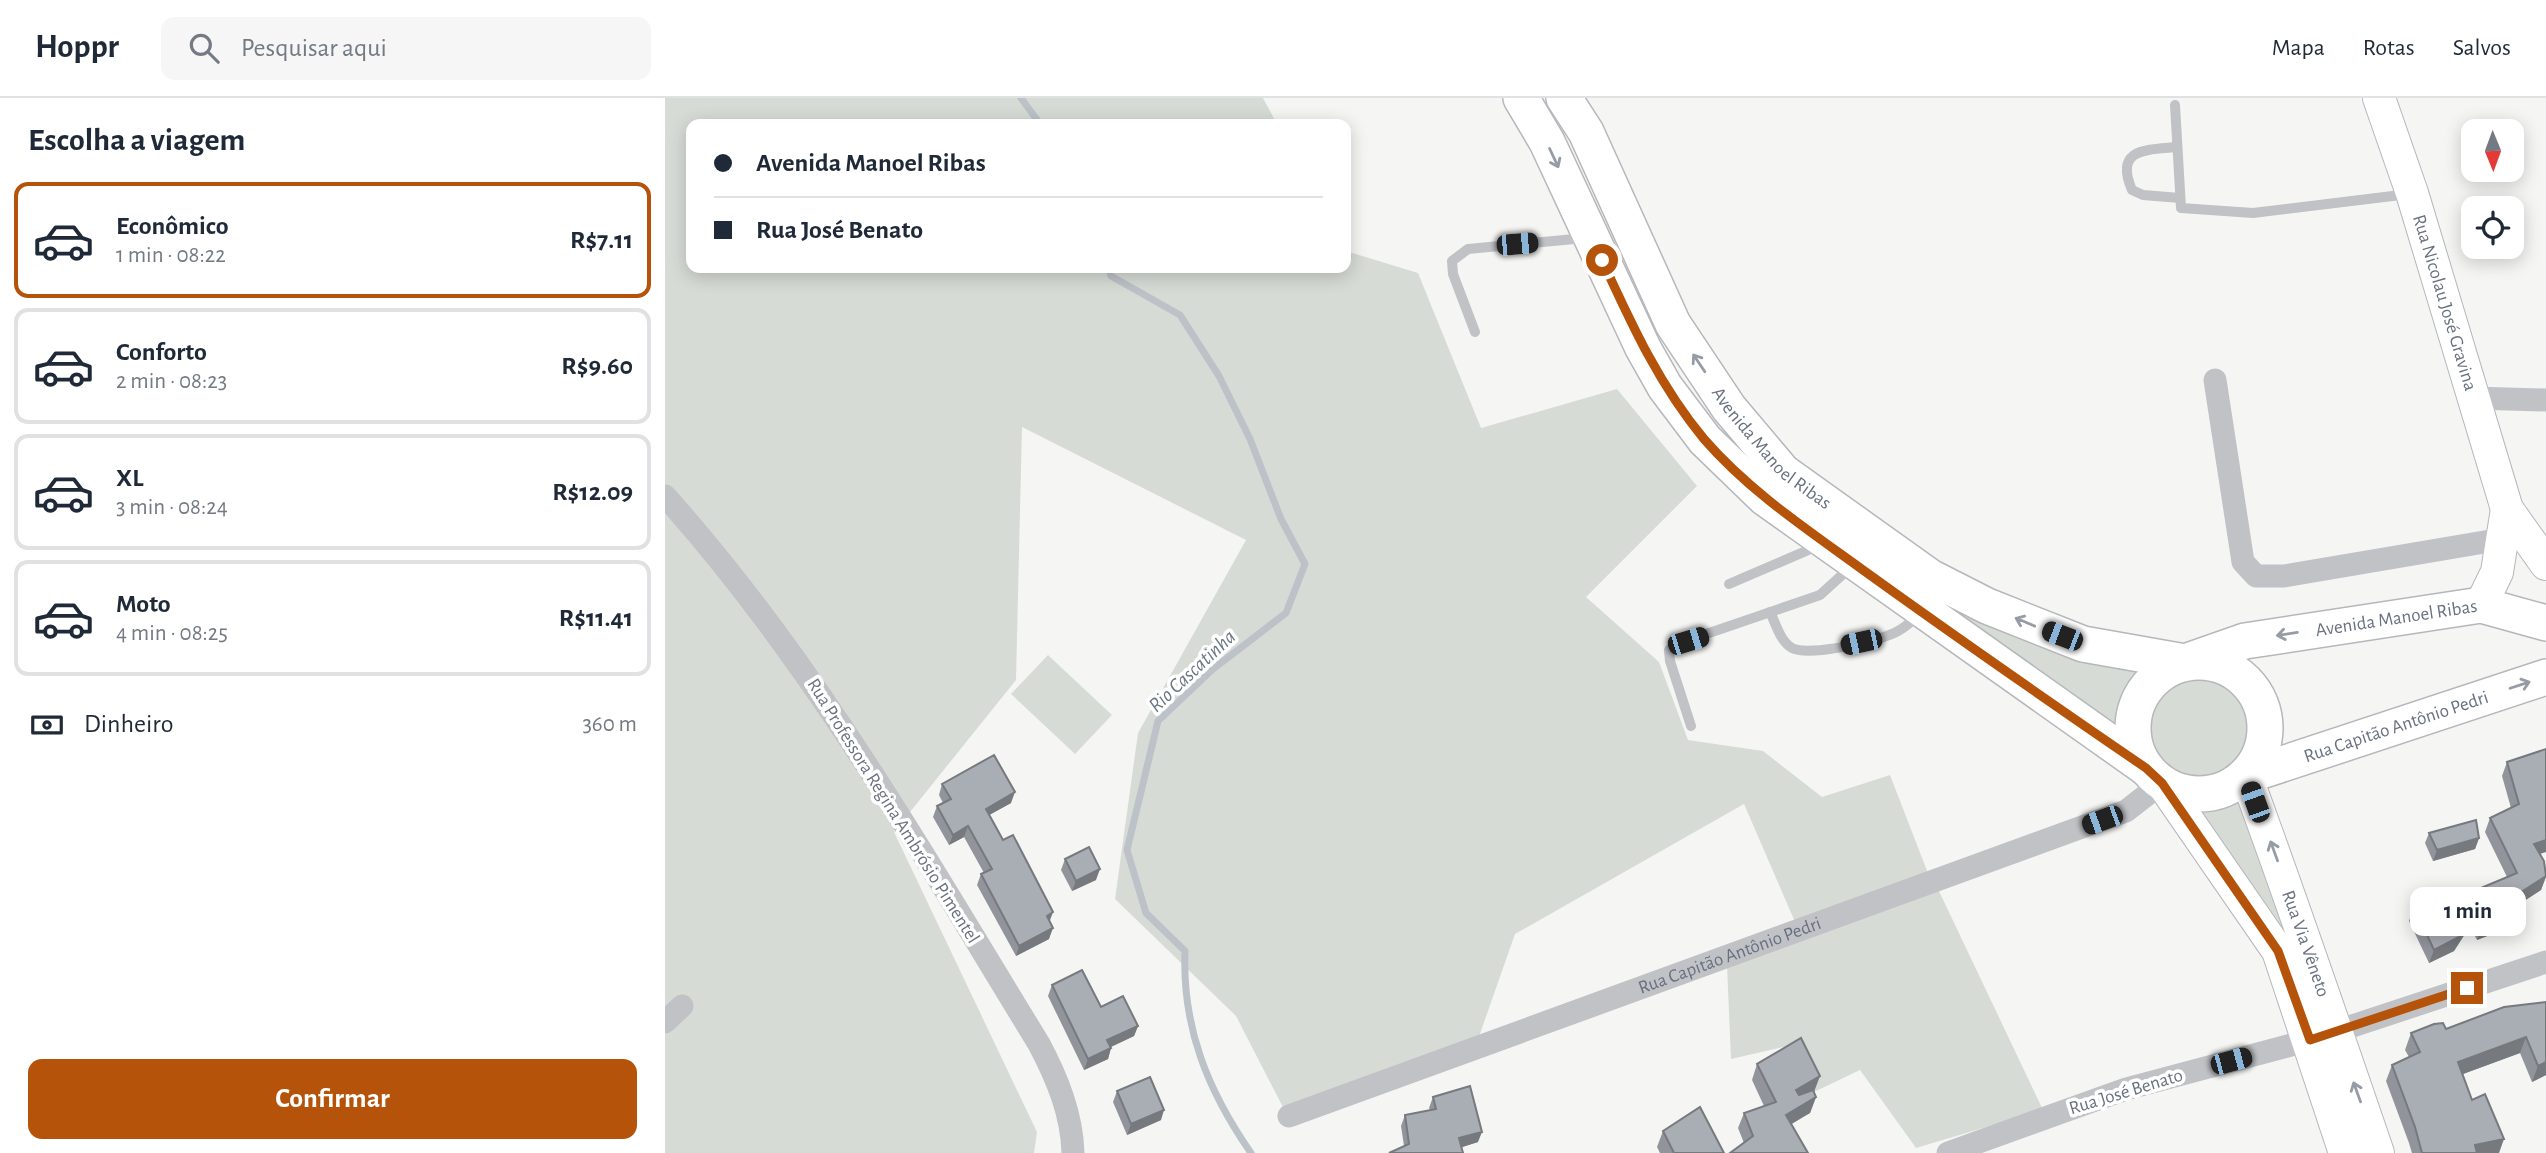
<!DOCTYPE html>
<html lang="pt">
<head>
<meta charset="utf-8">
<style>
  body { margin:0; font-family:"Alegreya Sans",sans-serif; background:#f6f6f7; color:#1f2937; height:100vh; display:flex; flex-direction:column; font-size:26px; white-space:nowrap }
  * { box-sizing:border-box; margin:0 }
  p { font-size:23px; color:#747a83 }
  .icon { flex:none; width:38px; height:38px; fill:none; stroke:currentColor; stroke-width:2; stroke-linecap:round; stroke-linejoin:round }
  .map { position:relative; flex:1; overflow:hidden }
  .sheet { display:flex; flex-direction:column; background:#fff; width:665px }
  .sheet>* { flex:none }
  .guide { position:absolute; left:21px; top:21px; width:665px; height:154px; border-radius:14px; box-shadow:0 4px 18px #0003; display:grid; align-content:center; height:154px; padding:0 28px; background:#fff }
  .needle { width:46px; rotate:179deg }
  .fabs { position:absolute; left:1796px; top:21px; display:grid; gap:14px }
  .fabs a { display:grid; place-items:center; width:63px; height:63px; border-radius:14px; background:#fff; box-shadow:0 4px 18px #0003; font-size:35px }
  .end { position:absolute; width:32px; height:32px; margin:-16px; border:9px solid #b45309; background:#fff; box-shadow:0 0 0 4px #fff }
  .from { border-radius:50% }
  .bubble { position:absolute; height:49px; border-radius:14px; background:#fff; box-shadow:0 4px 18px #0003; font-size:23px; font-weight:700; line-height:49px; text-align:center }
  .car { position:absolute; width:21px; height:42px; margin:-21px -10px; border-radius:9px; box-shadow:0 0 5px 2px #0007; background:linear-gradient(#222 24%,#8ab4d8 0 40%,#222 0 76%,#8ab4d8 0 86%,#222 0) }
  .guide b { display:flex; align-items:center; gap:24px; height:66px; font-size:26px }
  .guide b+b { border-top:2px solid #e0e1e3 }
  .guide i { width:18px; height:18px; background:#1f2937 }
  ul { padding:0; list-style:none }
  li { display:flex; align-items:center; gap:21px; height:116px; margin:0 14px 10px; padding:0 14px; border:4px solid #e0e1e3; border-radius:14px }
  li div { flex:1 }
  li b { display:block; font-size:26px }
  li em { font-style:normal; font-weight:700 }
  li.active { border-color:#b45309 }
  li>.icon { width:63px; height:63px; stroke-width:1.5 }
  h2 { padding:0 28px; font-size:32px; line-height:84px }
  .pay { display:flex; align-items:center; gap:18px; height:77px; padding:0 28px; font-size:26px }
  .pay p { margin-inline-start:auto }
  .cta { display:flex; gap:14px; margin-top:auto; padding:14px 28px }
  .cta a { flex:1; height:80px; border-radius:14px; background:#b45309; color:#fff; font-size:28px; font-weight:700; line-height:80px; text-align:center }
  header { display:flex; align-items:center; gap:42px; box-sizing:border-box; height:98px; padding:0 35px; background:#fff; border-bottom:2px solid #e0e1e3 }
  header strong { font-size:33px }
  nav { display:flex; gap:38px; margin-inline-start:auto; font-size:24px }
  .search { width:490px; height:63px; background:#f6f6f7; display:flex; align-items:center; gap:18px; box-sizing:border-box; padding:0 24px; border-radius:14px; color:#747a83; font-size:26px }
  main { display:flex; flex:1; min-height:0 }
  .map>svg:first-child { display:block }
  .green { fill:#d6dcd5 }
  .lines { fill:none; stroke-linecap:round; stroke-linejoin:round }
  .stream { stroke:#bcc2c8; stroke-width:7 }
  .secondary-casing { stroke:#b4b7bc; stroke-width:34 }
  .primary-casing { stroke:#b5b7bb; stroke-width:38 }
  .service { stroke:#c0c2c6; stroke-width:10 }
  .minor { stroke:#c0c2c6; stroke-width:23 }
  .secondary { stroke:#fff; stroke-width:32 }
  .primary { stroke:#fff; stroke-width:35 }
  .wall { fill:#91959b }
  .shaded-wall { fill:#76797e }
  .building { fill:#a9adb4; stroke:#76797e; stroke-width:2 }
  .oneway { stroke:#969ca6 }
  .route { stroke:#b45309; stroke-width:9 }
  .labels { text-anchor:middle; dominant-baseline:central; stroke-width:7; stroke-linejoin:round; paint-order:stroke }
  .street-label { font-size:19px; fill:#697180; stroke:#fff }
  .water-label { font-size:21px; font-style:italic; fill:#697783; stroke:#fff }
</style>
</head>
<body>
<header>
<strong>Hoppr</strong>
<div class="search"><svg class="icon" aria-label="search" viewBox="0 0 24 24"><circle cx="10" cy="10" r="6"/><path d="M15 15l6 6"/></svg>Pesquisar aqui</div>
<nav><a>Mapa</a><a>Rotas</a><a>Salvos</a></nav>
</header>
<main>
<section class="sheet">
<h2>Escolha a viagem</h2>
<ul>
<li class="active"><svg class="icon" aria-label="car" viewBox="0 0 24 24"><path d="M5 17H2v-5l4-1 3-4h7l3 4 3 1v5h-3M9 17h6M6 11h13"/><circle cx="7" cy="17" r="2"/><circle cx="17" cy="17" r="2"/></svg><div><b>Econômico</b><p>1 min · 08:22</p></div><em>R$7.11</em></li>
<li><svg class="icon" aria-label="car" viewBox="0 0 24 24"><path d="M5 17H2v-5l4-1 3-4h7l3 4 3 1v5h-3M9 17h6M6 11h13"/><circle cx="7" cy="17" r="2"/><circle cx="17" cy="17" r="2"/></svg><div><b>Conforto</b><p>2 min · 08:23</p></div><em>R$9.60</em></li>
<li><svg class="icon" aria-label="car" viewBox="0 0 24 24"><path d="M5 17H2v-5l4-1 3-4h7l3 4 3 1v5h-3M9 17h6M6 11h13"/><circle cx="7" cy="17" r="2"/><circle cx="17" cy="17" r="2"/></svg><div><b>XL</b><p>3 min · 08:24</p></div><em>R$12.09</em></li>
<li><svg class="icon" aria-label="car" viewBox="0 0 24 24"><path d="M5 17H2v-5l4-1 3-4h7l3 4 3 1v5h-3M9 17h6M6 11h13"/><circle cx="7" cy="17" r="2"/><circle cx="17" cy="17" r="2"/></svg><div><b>Moto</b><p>4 min · 08:25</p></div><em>R$11.41</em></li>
</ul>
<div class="pay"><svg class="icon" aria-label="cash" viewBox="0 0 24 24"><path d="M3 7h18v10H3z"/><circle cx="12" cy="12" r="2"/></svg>Dinheiro<p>360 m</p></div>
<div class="cta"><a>Confirmar</a></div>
</section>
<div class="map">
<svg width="1881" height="1055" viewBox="0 0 1881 1055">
  <rect width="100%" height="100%" fill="#f5f6f3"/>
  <!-- green -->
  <g class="green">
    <path d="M0,0H598L612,26H26V170H681V153L753,175L816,330L952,291L1032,388L921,499L994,564L1023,642L1098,653L1157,699L1225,677L1266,783L1133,831L1079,706L850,836L810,950L622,1017L571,918L450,801L473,635L581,442L357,329L351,582L229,734L372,1034L369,1055H0Z"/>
    <path d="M1280,503L1495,565C1459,589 1459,606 1459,646L1282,516Z"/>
    <path d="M383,557L447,617L410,656L346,596Z"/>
    <circle cx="1534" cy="629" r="51"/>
    <path d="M1582,693L1628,858L1526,703Z"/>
    <path d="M1273,791L1378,1012L1251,1050L1195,972L1149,994L1131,956L1123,948L1066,961L1062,868Z"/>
  </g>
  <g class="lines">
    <!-- stream -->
    <g class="stream">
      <path d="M356,0L375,26"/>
      <path d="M444,170L446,178L515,217L554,278L585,341L616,421L640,466L621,515L548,571L493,623L462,752L481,815L520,853C517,930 543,993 586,1055"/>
    </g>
    <defs>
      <g id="secondary">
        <path id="s2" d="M1714,0L1747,95L1842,411L1881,466"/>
        <path d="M1816,507L1832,474L1842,411"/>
        <path id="s3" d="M1581,678C1627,803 1670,929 1713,1055"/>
        <path d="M1497,685L1613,853L1680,1055"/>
      </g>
      <g id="primary">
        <path d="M856,0L882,44L978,250L1000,289L1040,342L1100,400L1481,670"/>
        <path id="s4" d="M899,0L921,34L1008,226L1064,310L1118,374L1265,479L1322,508L1418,546L1520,564L1580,543L1816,507L1881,525"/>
        <circle cx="1534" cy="630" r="66"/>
        <path id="s5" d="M1581,678L1881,579"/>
      </g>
    </defs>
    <!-- secondary casing -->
    <use href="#secondary" class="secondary-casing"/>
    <!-- primary casing -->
    <use href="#primary" class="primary-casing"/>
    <!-- service -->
    <g class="service">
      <path d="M1510,7L1516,110L1588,115L1744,96"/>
      <path d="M1512,49C1481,52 1449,50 1467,92L1478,97L1515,100"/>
      <path d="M810,234L788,176L787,163L803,151L920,140"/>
      <path d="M1064,486L1155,447"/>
      <path d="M1105,514C1111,526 1115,543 1127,550C1143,559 1217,543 1233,533C1241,529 1248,522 1255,516"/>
      <path d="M1026,628L1005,563L1004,552L1009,547L1155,497L1188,467"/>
    </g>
    <!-- minor -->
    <g class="minor">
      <path d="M1550,282L1578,464L1591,478H1619L1837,441"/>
      <path d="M1807,300L1881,302"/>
      <path d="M0,398C148,563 258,757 374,946C392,980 407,1016 408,1055"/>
      <path d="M0,924L17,908"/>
      <path id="s1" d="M624,1018L1461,713L1497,685"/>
      <path d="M1283,1055L1461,991L1645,942L1881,864"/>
    </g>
    <!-- secondary -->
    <use href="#secondary" class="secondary"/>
    <!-- primary -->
    <use href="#primary" class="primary"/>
  </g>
  <!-- wall -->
  <g class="wall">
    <path d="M1842,664L1881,775V779L1876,792L1848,810L1850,816L1845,829L1812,842L1805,828L1789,853L1764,865L1744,823L1749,809L1785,803L1842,779L1820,734L1825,720L1846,710L1837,678Z"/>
    <path d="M277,686L346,705L324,717L385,824L384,841L351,858L312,787L316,776L319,775L299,739L284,747L268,719L272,708L278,705L274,697Z"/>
    <path d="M1764,735L1814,740L1810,751L1768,763L1760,745Z"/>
    <path d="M400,761L431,782L407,793L396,772Z"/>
    <path d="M387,887L436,909L473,928L469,938L446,949V950L443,961L419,972L383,898Z"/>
    <path d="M1881,904V977L1867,984L1855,955L1798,976L1807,1002L1834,1055H1747L1744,1045L1721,983L1727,967L1744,959L1740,952L1746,935L1781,931Z"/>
    <path d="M1092,966L1149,994L1151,999L1145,1015L1079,1045L1073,1030L1079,1015L1099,1008L1087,982Z"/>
    <path d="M452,993L496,1022L462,1037L448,1004Z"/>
    <path d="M768,999L813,1044L797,1049L739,1048L736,1028L740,1017L765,1012L764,1010Z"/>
    <path d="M998,1033L1059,1055H995L992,1049Z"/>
  </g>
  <!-- shaded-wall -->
  <g class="shaded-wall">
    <path d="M350,694L346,705L317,721L321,711Z"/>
    <path d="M303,728L299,739L284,747L288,737Z"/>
    <path d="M1814,740L1810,751L1768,763L1772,752Z"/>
    <path d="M1881,742V754L1864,760L1869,746Z"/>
    <path d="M435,771L431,782L407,793L411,783Z"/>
    <path d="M1881,778L1876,792L1839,816L1844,802Z"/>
    <path d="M388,814L384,825L382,818Z"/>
    <path d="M1810,814L1805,828L1789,853L1764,865L1769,852Z"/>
    <path d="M1850,816L1845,829L1812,842L1817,828Z"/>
    <path d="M388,830L384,841L351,858L354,848Z"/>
    <path d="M473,928L469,938L439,952L442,942Z"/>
    <path d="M1861,939L1855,955L1787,980L1793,964Z"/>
    <path d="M446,950L443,961L419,972L423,961Z"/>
    <path d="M1881,964V977L1867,984L1873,968Z"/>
    <path d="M1155,978L1149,994L1126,1008L1131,992Z"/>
    <path d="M1151,999L1145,1015L1115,1033L1121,1017Z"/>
    <path d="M499,1012L496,1022L462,1037L466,1026Z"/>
    <path d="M817,1034L813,1044L791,1051L794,1040Z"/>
    <path d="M1839,1041L1834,1055H1807L1810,1047Z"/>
  </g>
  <!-- building -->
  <g class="building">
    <path d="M1881,651V742L1869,746L1879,763L1881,778L1844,802L1850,816L1817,828L1810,814L1794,839L1769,852L1749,809L1782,795L1785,803L1852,775L1825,720L1854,706L1842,664Z"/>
    <path d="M329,657L350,694L321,711L338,742L348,737L388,814L382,818L388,830L354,848L316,776L327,771L303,728L288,737L272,708L286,701L277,686Z"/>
    <path d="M1811,722L1814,740L1772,752L1764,735Z"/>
    <path d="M424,749L435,771L411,783L400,761Z"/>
    <path d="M417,872L436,909L458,898L473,928L442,942L446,950L423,961L387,887Z"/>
    <path d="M1881,904V964L1873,968L1861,939L1793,964L1807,1002L1820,996L1839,1041L1810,1047L1812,1055H1757L1750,1029L1727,967L1755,954L1746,935L1769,926L1778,925L1781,931L1839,909Z"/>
    <path d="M1136,940L1155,978L1131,992L1134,997L1148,992L1151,999L1121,1017L1143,1055H1065L1088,1038L1079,1015L1111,1004L1092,966Z"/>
    <path d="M485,979L499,1012L466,1026L452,993Z"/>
    <path d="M805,988L817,1034L794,1040L798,1055H724L744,1046L740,1017L771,1011L768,999Z"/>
    <path d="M1035,1009L1059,1055H1009L998,1033Z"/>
  </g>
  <!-- one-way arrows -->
  <defs><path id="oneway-shaft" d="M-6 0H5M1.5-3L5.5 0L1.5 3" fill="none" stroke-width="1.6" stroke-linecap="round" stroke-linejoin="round" transform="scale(1.75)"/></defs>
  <g class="oneway">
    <use href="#oneway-shaft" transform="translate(889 60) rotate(65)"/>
    <use href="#oneway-shaft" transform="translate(1034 265) rotate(-124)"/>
    <use href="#oneway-shaft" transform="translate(1360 524) rotate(-157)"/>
    <use href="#oneway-shaft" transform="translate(1622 536) rotate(171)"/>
    <use href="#oneway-shaft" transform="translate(1855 587) rotate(-18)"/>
    <use href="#oneway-shaft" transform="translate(1609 753) rotate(-110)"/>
    <use href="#oneway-shaft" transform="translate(1692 994) rotate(-110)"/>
  </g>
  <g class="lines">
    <!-- route -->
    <path class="route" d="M937,162C966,225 994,287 1039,341C1084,393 1143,432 1198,472C1291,539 1386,605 1481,670L1497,685L1613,853L1645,942L1802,890"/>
  </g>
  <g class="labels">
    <!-- street labels -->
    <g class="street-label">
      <text stroke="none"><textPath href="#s2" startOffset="215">Rua Nicolau José Gravina</textPath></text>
      <text stroke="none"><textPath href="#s4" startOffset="411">Avenida Manoel Ribas</textPath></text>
      <text stroke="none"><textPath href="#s4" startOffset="1104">Avenida Manoel Ribas</textPath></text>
      <text stroke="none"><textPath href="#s5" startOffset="158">Rua Capitão Antônio Pedri</textPath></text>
      <text transform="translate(228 713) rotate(58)">Rua Professora Regina Ambrósio Pimentel</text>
      <text stroke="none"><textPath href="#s3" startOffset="178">Rua Via Vêneto</textPath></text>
      <text stroke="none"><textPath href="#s1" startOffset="469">Rua Capitão Antônio Pedri</textPath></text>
      <text transform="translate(1461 994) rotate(-17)">Rua José Benato</text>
    </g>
    <!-- water labels -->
    <g class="water-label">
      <text transform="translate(527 573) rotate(-43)">Rio Cascatinha</text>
    </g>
  </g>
</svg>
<div class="fabs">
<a><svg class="needle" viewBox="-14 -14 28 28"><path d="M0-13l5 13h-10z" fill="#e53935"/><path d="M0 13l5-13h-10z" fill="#747a83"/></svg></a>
<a><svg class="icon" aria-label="locate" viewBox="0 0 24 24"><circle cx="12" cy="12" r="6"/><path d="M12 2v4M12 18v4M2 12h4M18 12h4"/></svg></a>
</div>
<i class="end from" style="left:937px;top:162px"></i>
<i class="end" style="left:1802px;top:890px"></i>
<div class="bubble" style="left:1745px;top:789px;width:116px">1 min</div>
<i class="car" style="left:852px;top:146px;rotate:85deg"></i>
<i class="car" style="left:1397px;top:538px;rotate:291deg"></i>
<i class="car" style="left:1023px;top:543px;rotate:73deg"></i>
<i class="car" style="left:1196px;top:544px;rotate:258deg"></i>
<i class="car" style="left:1590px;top:704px;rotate:340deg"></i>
<i class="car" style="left:1437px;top:722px;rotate:250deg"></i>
<i class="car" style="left:1566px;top:963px;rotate:75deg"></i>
<div class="guide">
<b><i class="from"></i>Avenida Manoel Ribas</b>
<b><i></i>Rua José Benato</b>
</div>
</div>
</main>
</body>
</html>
